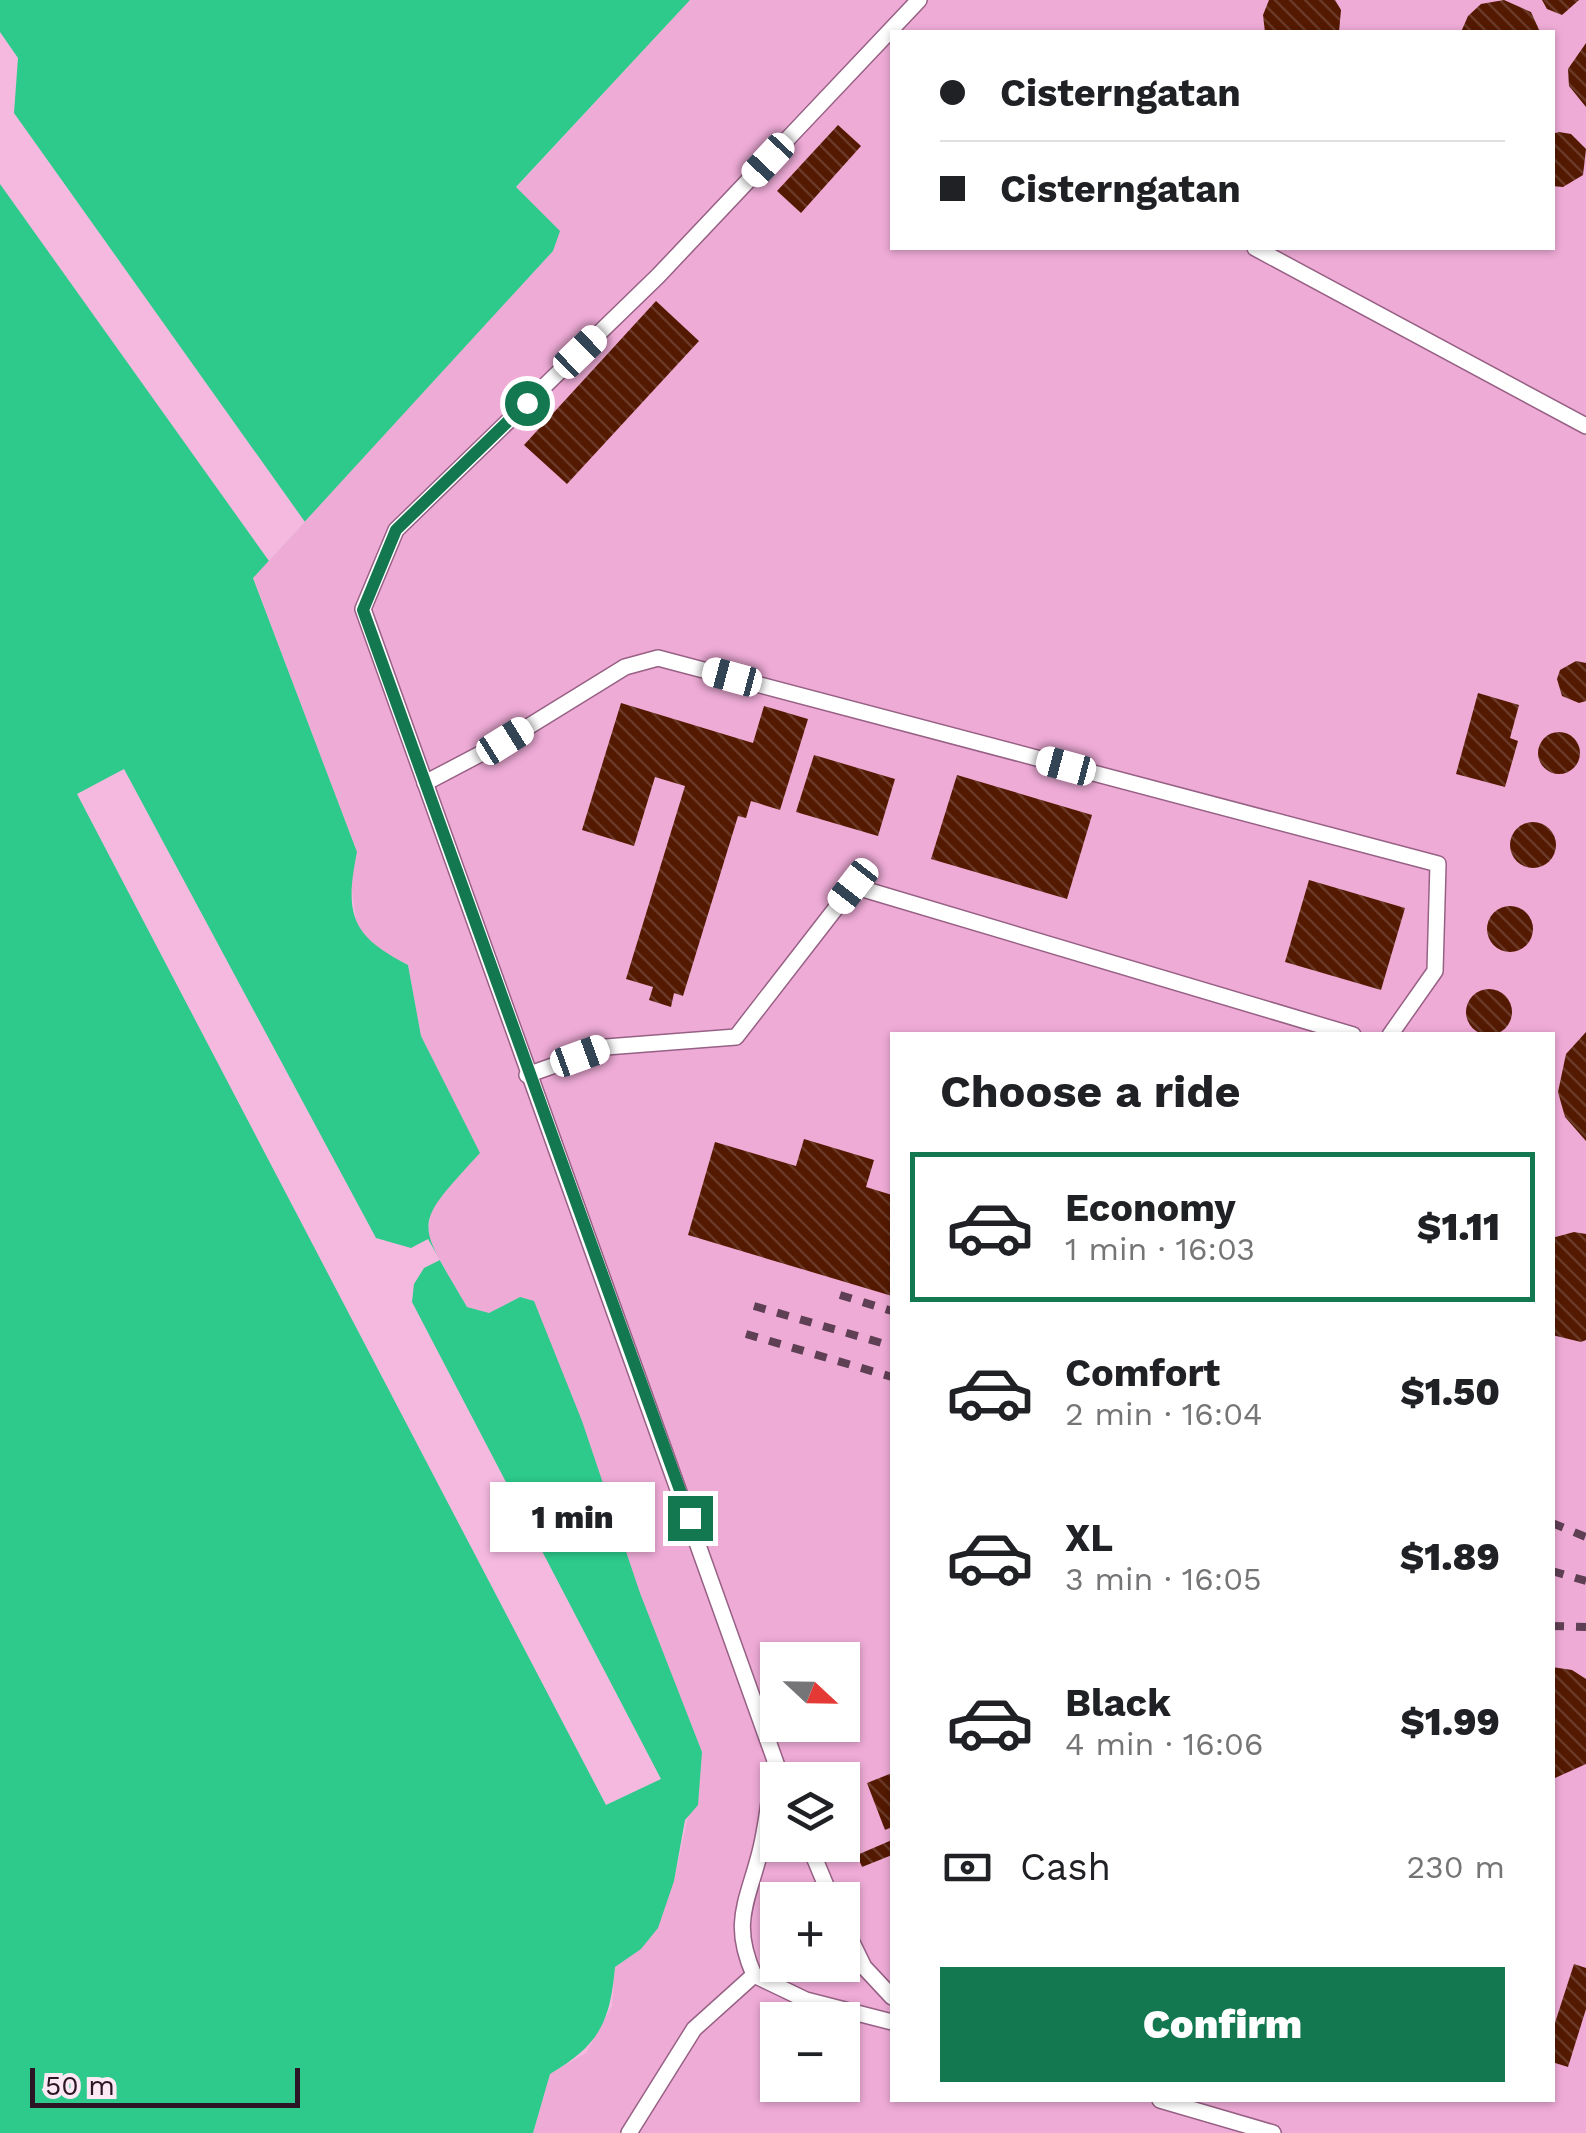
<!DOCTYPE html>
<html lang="en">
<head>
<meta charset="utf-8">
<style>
  body { margin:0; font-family:"Work Sans",sans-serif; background:#f6f6f6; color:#202124; height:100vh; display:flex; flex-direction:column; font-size:38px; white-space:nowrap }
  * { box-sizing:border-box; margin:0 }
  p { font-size:32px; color:#757577 }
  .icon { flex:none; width:55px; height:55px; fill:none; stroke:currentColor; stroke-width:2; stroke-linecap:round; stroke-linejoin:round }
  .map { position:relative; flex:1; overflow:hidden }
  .panel { position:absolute; left:890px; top:1032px; width:665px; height:1070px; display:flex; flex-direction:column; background:#fff; border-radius:0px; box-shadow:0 2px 8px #0004 }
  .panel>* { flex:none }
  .top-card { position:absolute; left:890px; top:30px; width:665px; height:220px; border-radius:0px; box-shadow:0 2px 8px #0004; display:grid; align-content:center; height:220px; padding:0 50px; background:#fff }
  .needle { width:65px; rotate:112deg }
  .buttons { position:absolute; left:760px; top:1642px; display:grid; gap:20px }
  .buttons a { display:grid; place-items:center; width:100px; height:100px; border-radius:0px; background:#fff; box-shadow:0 2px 8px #0004; font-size:50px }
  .scale { position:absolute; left:30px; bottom:25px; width:270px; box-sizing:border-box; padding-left:10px; border:5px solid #2c1625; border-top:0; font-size:28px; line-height:35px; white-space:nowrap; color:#2c1625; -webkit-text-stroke:8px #fce9f4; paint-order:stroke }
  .end { position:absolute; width:45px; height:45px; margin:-22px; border:12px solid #137850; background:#fff; box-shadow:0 0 0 5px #fff }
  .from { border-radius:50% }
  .bubble { position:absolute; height:70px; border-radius:0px; background:#fff; box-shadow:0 2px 8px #0004; font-size:32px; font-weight:800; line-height:70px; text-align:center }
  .car { position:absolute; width:30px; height:60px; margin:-30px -15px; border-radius:12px; box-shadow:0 0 8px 2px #0007; background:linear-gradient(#fff 24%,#345 0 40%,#fff 0 76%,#345 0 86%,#fff 0) }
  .top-card b { display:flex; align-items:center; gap:35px; height:95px; font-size:38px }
  .top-card b+b { border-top:2px solid #e0e0e0 }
  .top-card i { width:25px; height:25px; background:#202124 }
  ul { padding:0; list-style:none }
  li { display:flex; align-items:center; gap:30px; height:150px; margin:0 20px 15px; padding:0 30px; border:5px solid transparent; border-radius:0px }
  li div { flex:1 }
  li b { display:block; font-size:38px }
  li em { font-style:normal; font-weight:800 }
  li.current { border-color:#137850 }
  li>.icon { width:90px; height:90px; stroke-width:1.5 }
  h2 { padding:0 50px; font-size:45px; line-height:120px }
  .pay { display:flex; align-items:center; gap:25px; height:110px; padding:0 50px; font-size:38px }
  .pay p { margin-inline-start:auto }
  .button { display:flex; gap:20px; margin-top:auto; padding:20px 50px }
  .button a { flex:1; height:115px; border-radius:0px; background:#137850; color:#fff; font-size:40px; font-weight:800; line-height:115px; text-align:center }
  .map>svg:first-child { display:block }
  .built { fill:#eeabd6; fill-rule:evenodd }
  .water { fill:#2dca8b }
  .pier { fill:#f5b9e0 }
  .building { fill:url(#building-back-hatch) }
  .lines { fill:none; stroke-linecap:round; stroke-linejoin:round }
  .lane-casing { stroke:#976185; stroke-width:18 }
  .lane { stroke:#fff; stroke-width:15 }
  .rail { stroke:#5f3f54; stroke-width:8; stroke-dasharray:12 12; stroke-linecap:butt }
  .route { stroke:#137850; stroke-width:12 }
</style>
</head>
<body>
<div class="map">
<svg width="1586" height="2133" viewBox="0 0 1586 2133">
  <defs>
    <pattern id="building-back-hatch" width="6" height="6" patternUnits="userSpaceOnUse" patternTransform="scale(2.5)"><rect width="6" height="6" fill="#541901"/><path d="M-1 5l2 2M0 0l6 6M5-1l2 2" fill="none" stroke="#6a3927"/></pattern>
  </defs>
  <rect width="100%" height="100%" fill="#f5b9e0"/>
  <!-- built -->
  <path class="built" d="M690,0H1586V2133H533L550,2074L586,2053L612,2006L615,1967L641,1949L674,1881L702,1752L520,1297L489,1313L467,1307L428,1239L431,1205L479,1153L421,1036L408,965L371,946L357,927L351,882L357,852L253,577L553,251L559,231L516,188ZM892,32H1552V248H892ZM892,1035H1552V2100H892ZM778,1660H842V1725H778ZM778,1780H842V1845H778ZM778,1900H842V1965H778ZM778,2020H842V2085H778Z"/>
  <!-- water -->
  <path class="water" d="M0,0H690L516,187L560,231L553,251L253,578L357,852C344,916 352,936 408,965L421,1036L480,1153C410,1229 417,1220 467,1307L489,1313L520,1297L534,1301L582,1421L640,1593L702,1752L698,1805L685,1820L674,1881L658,1928L641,1949L615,1967C610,2023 599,2045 550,2074L533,2133H0Z"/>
  <!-- pier -->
  <g class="pier">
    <path d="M0,32L18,58L14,113L305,522L269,561L0,184Z"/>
    <path d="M124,769L376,1238L411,1248L428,1239L440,1260L424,1268L414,1284L412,1302L661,1779L606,1805L77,794Z"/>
  </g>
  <!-- building -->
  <g class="building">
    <path d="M1269,0H1335L1341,10L1339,32H1265L1263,15Z"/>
    <path d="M1504,0L1531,12L1540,32H1461L1468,16L1481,4Z"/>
    <path d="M1542,0H1579L1562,15L1547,9Z"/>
    <path d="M1586,43V107L1569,86L1568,69Z"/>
    <path d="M838,125L861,146L801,213L777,191Z"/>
    <path d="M1559,132L1571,134L1586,149L1583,175L1563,187L1552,186V134Z"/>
    <path d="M656,301L699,341L567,484L524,445Z"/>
    <path d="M1576,661L1586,663V701L1579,703L1562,696L1557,679L1560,670Z"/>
    <path d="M1478,693L1519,705L1510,738L1518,741L1505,787L1456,774Z"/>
    <path d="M621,703L753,743L764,706L808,719L780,810L751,801L746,818L738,816L683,996L674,993L671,1007L649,1000L653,987L626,979L685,786L655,777L634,846L582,830Z"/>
    <circle cx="1559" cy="753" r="21"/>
    <path d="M814,755L895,779L878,836L796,812Z"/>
    <path d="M957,775L1092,815L1067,899L931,859Z"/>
    <circle cx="1533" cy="845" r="23"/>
    <path d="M1309,880L1405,908L1381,990L1285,962Z"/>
    <circle cx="1510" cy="929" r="23"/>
    <circle cx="1489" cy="1012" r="23"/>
    <path d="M1586,1032V1141L1565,1117L1558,1092L1566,1054Z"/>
    <path d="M804,1139L874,1160L866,1187L892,1195V1296L688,1235L715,1142L796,1166Z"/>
    <path d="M1574,1232L1586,1234V1340L1581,1342L1552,1335V1238Z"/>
    <path d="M1552,1667L1572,1670L1586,1679V1764L1555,1778Z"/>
    <path d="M892,1773V1827L885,1830L867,1783Z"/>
    <path d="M892,1840V1855L862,1867L857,1855Z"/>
    <path d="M1574,1964L1586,1968V2009L1568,2067L1552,2062V2032Z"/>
  </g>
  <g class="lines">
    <defs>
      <g id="lane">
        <path d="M1255,248L1586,426"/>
        <path d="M425,783L505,741L625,667L658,658L1438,864L1435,971L1390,1035"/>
        <path d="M527,1075L606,1047L736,1037L853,886L1353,1035"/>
        <path d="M782,1780L363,609L396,530L658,276L919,0"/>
        <path d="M809,1845L832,1900"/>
        <path d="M842,1922L864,1967L892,1997"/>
        <path d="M754,1975C731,1923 747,1903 760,1852C767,1824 770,1794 774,1765"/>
        <path d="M1160,2100L1273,2133"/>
        <path d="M629,2133L694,2029L754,1975L806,2000L892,2022"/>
      </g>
    </defs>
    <!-- lane casing -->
    <use href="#lane" class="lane-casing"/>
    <!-- lane -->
    <use href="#lane" class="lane"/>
    <!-- rail -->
    <g class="rail">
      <path d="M840,1295L892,1311"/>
      <path d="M754,1306L892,1346"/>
      <path d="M746,1334L892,1377"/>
      <path d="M1552,1523L1586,1537"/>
      <path d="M1552,1571L1586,1581"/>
      <path d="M1552,1626L1586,1627"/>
    </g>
  </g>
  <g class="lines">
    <!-- route -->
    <path class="route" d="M527,403L396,530L363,610L690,1518"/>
  </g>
</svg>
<div class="buttons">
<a><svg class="needle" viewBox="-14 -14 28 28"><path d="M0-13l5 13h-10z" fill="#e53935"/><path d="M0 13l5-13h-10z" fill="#757577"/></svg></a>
<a><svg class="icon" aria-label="layers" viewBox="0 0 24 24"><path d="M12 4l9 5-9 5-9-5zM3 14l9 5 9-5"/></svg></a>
<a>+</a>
<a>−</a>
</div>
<div class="scale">50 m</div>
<i class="end from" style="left:527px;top:403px"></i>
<i class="end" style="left:690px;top:1518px"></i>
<div class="bubble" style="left:490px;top:1482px;width:165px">1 min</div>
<i class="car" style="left:768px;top:160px;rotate:223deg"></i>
<i class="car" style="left:580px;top:352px;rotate:46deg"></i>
<i class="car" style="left:732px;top:677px;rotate:285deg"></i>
<i class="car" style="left:505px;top:741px;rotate:58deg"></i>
<i class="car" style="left:1066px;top:766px;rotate:285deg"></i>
<i class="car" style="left:853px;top:886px;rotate:218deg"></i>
<i class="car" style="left:580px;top:1056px;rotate:70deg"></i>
<div class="top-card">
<b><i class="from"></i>Cisterngatan</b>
<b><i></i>Cisterngatan</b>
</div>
<section class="panel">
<h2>Choose a ride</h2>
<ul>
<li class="current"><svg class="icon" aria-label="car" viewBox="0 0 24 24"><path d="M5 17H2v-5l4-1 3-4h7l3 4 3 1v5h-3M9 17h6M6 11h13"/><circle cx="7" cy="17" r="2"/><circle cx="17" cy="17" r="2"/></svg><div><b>Economy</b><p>1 min · 16:03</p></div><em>$1.11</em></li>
<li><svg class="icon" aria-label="car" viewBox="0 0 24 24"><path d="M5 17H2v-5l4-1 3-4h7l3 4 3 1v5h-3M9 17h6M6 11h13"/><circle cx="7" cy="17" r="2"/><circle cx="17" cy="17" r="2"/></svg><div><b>Comfort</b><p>2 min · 16:04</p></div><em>$1.50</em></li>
<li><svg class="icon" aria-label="car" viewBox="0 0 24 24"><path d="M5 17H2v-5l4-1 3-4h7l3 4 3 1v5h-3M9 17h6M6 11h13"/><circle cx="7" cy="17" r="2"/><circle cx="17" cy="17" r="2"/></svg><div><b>XL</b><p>3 min · 16:05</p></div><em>$1.89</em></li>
<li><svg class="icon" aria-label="car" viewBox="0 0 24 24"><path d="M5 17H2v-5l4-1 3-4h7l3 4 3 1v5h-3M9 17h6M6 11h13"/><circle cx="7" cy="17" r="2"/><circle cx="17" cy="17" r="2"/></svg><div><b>Black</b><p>4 min · 16:06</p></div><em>$1.99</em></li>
</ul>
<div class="pay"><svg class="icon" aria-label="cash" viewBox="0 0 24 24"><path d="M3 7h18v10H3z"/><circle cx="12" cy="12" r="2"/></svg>Cash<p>230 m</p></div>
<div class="button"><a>Confirm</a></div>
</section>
</div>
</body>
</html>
